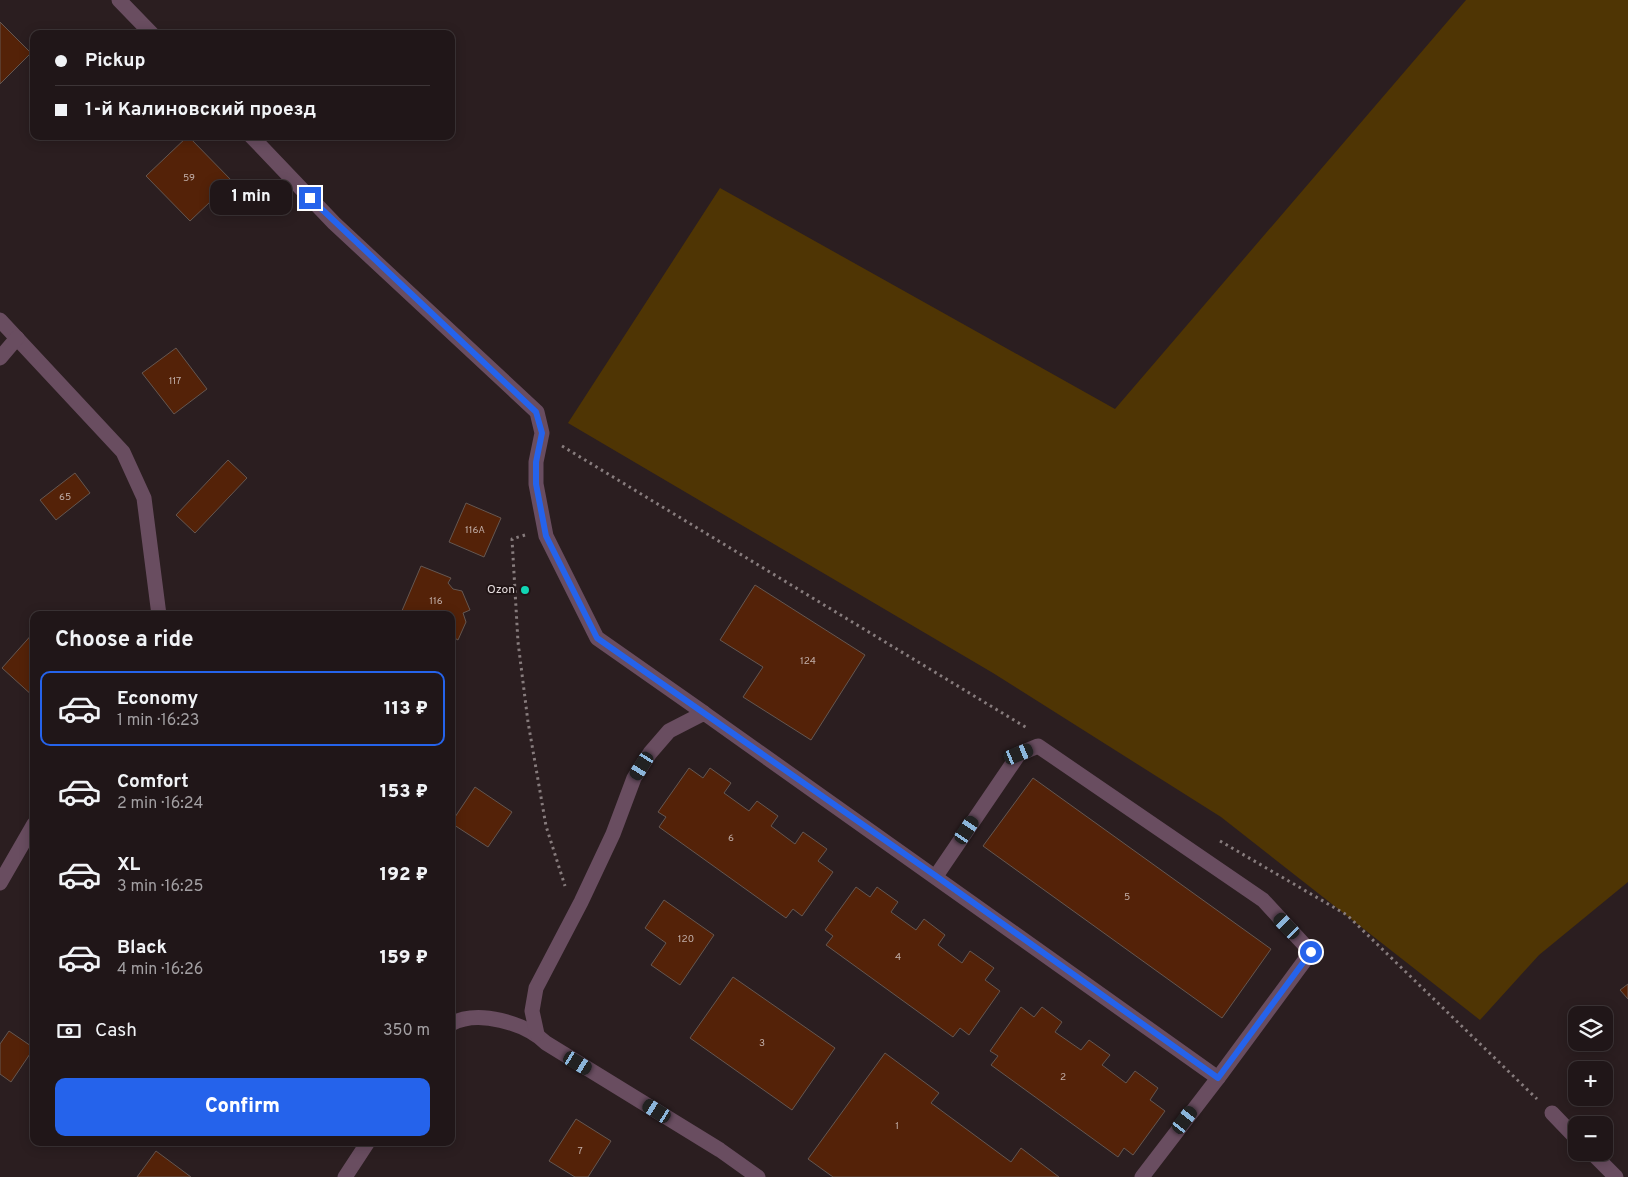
<!DOCTYPE html>
<html lang="en">
<head>
<meta charset="utf-8">
<style>
  body { margin:0; font-family:Overpass,sans-serif; background:#281f21; color:#f1f3f6; height:100vh; display:flex; flex-direction:column; font-size:19px; white-space:nowrap }
  * { box-sizing:border-box; margin:0 }
  p { font-size:16px; color:#a29fa2 }
  .icon { flex:none; width:28px; height:28px; fill:none; stroke:currentColor; stroke-width:2; stroke-linecap:round; stroke-linejoin:round }
  .map { position:relative; flex:1; overflow:hidden }
  .sheet { position:absolute; left:30px; top:611px; width:425px; height:535px; display:flex; flex-direction:column; background:#201618; border-radius:10px; box-shadow:0 2px 12px #0003,0 0 0 1px #3d3537 }
  .sheet>* { flex:none }
  .guide { position:absolute; left:30px; top:30px; width:425px; height:110px; border-radius:10px; box-shadow:0 2px 12px #0003,0 0 0 1px #3d3537; display:grid; align-content:center; height:110px; padding:0 25px; background:#201618 }
  .buttons { position:absolute; left:1568px; top:1006px; display:grid; gap:10px }
  .buttons a { display:grid; place-items:center; width:45px; height:45px; border-radius:10px; background:#201618; box-shadow:0 2px 12px #0003,0 0 0 1px #3d3537; font-size:25px }
  .end { position:absolute; width:22px; height:22px; margin:-11px; border:6px solid #2563eb; background:#fff; box-shadow:0 0 0 2px #fff }
  .from { border-radius:50% }
  .bubble { position:absolute; height:35px; border-radius:10px; background:#201618; box-shadow:0 2px 12px #0003,0 0 0 1px #3d3537; font-size:16px; font-weight:800; line-height:35px; text-align:center }
  .car { position:absolute; width:15px; height:30px; margin:-15px -8px; border-radius:6px; box-shadow:0 0 4px 1px #0007; background:linear-gradient(#222 24%,#8ab4d8 0 40%,#222 0 76%,#8ab4d8 0 86%,#222 0) }
  .guide b { display:flex; align-items:center; gap:18px; height:48px; font-size:19px }
  .guide b+b { border-top:1px solid #3d3537 }
  .guide i { width:12px; height:12px; background:#f1f3f6 }
  ul { padding:0; list-style:none }
  li { display:flex; align-items:center; gap:15px; height:75px; margin:0 10px 8px; padding:0 15px; border:2px solid transparent; border-radius:10px }
  li div { flex:1 }
  li b { display:block; font-size:19px }
  li em { font-style:normal; font-weight:800 }
  li.on { border-color:#2563eb }
  li>.icon { width:45px; height:45px; stroke-width:1.5 }
  h2 { padding:0 25px; font-size:22px; line-height:60px }
  .pay { display:flex; align-items:center; gap:12px; height:55px; padding:0 25px; font-size:19px }
  .pay p { margin-inline-start:auto }
  .cta { display:flex; gap:10px; margin-top:auto; padding:10px 25px }
  .cta a { flex:1; height:58px; border-radius:10px; background:#2563eb; color:#fff; font-size:20px; font-weight:800; line-height:58px; text-align:center }
  .map>svg:first-child { display:block }
  .green { fill:#4f3504 }
  .building { fill:#542208; stroke:#655751 }
  .lines { fill:none; stroke-linecap:round; stroke-linejoin:round }
  .path { stroke:#877c7d; stroke-width:3; stroke-dasharray:2.5 4; stroke-linecap:butt }
  .minor { stroke:#694d60; stroke-width:15 }
  .route { stroke:#2563eb; stroke-width:6 }
  .poi-dot { fill:#11d5b4; stroke:#211516; stroke-width:2 }
  .labels { text-anchor:middle; dominant-baseline:central; stroke-width:4; stroke-linejoin:round; paint-order:stroke }
  .number-label { font-size:10px; fill:#c1aea8 }
  .poi-label { font-size:12px; fill:#e5dcdd; stroke:#211516; text-anchor:end }
</style>
</head>
<body>
<div class="map">
<svg width="1628" height="1177" viewBox="0 0 1628 1177">
  <rect width="100%" height="100%" fill="#2b1e20"/>
  <!-- green -->
  <path class="green" d="M1466,0H1628V882L1539,955L1480,1020L1221,817L993,673L568,423L720,188L1115,409Z"/>
  <!-- building -->
  <g class="building">
    <path d="M0,22L31,53L0,84Z"/>
    <path d="M188,136L232,181L190,221L146,176Z"/>
    <path d="M176,348L207,389L174,414L142,373Z"/>
    <path d="M228,460L247,478L195,533L176,515Z"/>
    <path d="M75,473L90,493L56,520L40,500Z"/>
    <path d="M466,503L501,518L484,557L449,542Z"/>
    <path d="M421,566L451,578L448,583L453,589L462,591L470,610L463,613L466,622L458,640L451,636V615L401,613Z"/>
    <path d="M755,585L865,655L811,740L743,697L763,667L720,640Z"/>
    <path d="M34,632V697L2,668Z"/>
    <path d="M689,768L703,778L710,768L731,783L724,793L749,811L757,801L778,816L771,826L795,844L803,832L827,849L818,861L833,872L802,916L793,909L786,918L659,827L666,817L658,812Z"/>
    <path d="M1033,778L1271,949L1222,1018L983,846Z"/>
    <path d="M475,787L512,812L488,847L451,823Z"/>
    <path d="M856,887L870,897L877,887L898,902L891,912L916,930L924,919L945,935L938,945L962,963L970,951L994,968L985,980L1000,991L969,1035L960,1028L953,1037L826,945L833,936L825,930Z"/>
    <path d="M664,900L714,935L680,985L651,965L666,943L645,928Z"/>
    <path d="M733,977L835,1048L792,1110L690,1038Z"/>
    <path d="M1628,984V999L1620,990Z"/>
    <path d="M1021,1007L1034,1017L1042,1007L1062,1022L1055,1032L1081,1050L1089,1040L1110,1055L1102,1065L1126,1083L1135,1071L1158,1088L1150,1100L1165,1111L1133,1155L1124,1148L1118,1157L991,1065L998,1056L990,1051Z"/>
    <path d="M9,1031L34,1048L11,1082L0,1074V1044Z"/>
    <path d="M885,1053L939,1093L931,1103L1011,1162L1021,1148L1059,1177H833L808,1159Z"/>
    <path d="M576,1119L611,1141L588,1177H575L549,1161Z"/>
    <path d="M156,1151L191,1177H137Z"/>
  </g>
  <g class="lines">
    <!-- path -->
    <g class="path">
      <path d="M562,446L1027,728"/>
      <path d="M525,535L512,539L518,642L528,722L546,826L565,886"/>
      <path d="M1220,841L1347,915L1537,1099"/>
    </g>
    <!-- minor -->
    <g class="minor">
      <path d="M119,0L152,34"/>
      <path d="M251,136L334,223L537,412L542,433L536,462V484L546,536L597,638L704,713"/>
      <path d="M0,320L123,452L144,498L159,615"/>
      <path d="M0,358L17,338"/>
      <path d="M936,876L1019,754L1038,746L1263,900L1311,952L1218,1078"/>
      <path d="M0,883L34,824"/>
      <path d="M451,1024C478,1009 525,1023 546,1043L720,1150L758,1177"/>
      <path d="M537,1034L532,1011L536,988L581,902L613,834L634,778L650,753L669,731L704,713L1218,1078L1142,1177"/>
      <path d="M1552,1113L1576,1138"/>
      <path d="M1591,1152L1616,1177"/>
      <path d="M345,1177L368,1142"/>
    </g>
  </g>
  <g class="lines">
    <!-- route -->
    <path class="route" d="M310,198L536,412L542,433L536,462V484L546,536L597,638L936,876L1218,1078L1311,952"/>
  </g>
  <!-- markers -->
  <circle class="poi-dot" cx="525" cy="590" r="5"/>
  <g class="labels">
    <!-- number labels -->
    <g class="number-label">
      <text x="189" y="178">59</text>
      <text x="175" y="381">117</text>
      <text x="65" y="497">65</text>
      <text x="475" y="530">116А</text>
      <text x="436" y="601">116</text>
      <text x="808" y="661">124</text>
      <text x="731" y="838">6</text>
      <text x="1127" y="897">5</text>
      <text x="686" y="939">120</text>
      <text x="898" y="957">4</text>
      <text x="762" y="1043">3</text>
      <text x="1063" y="1077">2</text>
      <text x="897" y="1126">1</text>
      <text x="580" y="1151">7</text>
    </g>
    <!-- poi labels -->
    <g class="poi-label">
      <text x="515" y="590">Ozon</text>
    </g>
  </g>
</svg>
<div class="buttons">
<a><svg class="icon" aria-label="layers" viewBox="0 0 24 24"><path d="M12 4l9 5-9 5-9-5zM3 14l9 5 9-5"/></svg></a>
<a>+</a>
<a>−</a>
</div>
<i class="end from" style="left:1311px;top:952px"></i>
<i class="end" style="left:310px;top:198px"></i>
<div class="bubble" style="left:210px;top:180px;width:82px">1 min</div>
<i class="car" style="left:1019px;top:754px;rotate:68deg"></i>
<i class="car" style="left:642px;top:766px;rotate:212deg"></i>
<i class="car" style="left:967px;top:830px;rotate:34deg"></i>
<i class="car" style="left:1287px;top:926px;rotate:316deg"></i>
<i class="car" style="left:578px;top:1063px;rotate:121deg"></i>
<i class="car" style="left:657px;top:1111px;rotate:302deg"></i>
<i class="car" style="left:1185px;top:1120px;rotate:37deg"></i>
<div class="guide">
<b><i class="from"></i>Pickup</b>
<b><i></i>1-й Калиновский проезд</b>
</div>
<section class="sheet">
<h2>Choose a ride</h2>
<ul>
<li class="on"><svg class="icon" aria-label="car" viewBox="0 0 24 24"><path d="M5 17H2v-5l4-1 3-4h7l3 4 3 1v5h-3M9 17h6M6 11h13"/><circle cx="7" cy="17" r="2"/><circle cx="17" cy="17" r="2"/></svg><div><b>Economy</b><p>1 min · 16:23</p></div><em>113 ₽</em></li>
<li><svg class="icon" aria-label="car" viewBox="0 0 24 24"><path d="M5 17H2v-5l4-1 3-4h7l3 4 3 1v5h-3M9 17h6M6 11h13"/><circle cx="7" cy="17" r="2"/><circle cx="17" cy="17" r="2"/></svg><div><b>Comfort</b><p>2 min · 16:24</p></div><em>153 ₽</em></li>
<li><svg class="icon" aria-label="car" viewBox="0 0 24 24"><path d="M5 17H2v-5l4-1 3-4h7l3 4 3 1v5h-3M9 17h6M6 11h13"/><circle cx="7" cy="17" r="2"/><circle cx="17" cy="17" r="2"/></svg><div><b>XL</b><p>3 min · 16:25</p></div><em>192 ₽</em></li>
<li><svg class="icon" aria-label="car" viewBox="0 0 24 24"><path d="M5 17H2v-5l4-1 3-4h7l3 4 3 1v5h-3M9 17h6M6 11h13"/><circle cx="7" cy="17" r="2"/><circle cx="17" cy="17" r="2"/></svg><div><b>Black</b><p>4 min · 16:26</p></div><em>159 ₽</em></li>
</ul>
<div class="pay"><svg class="icon" aria-label="cash" viewBox="0 0 24 24"><path d="M3 7h18v10H3z"/><circle cx="12" cy="12" r="2"/></svg>Cash<p>350 m</p></div>
<div class="cta"><a>Confirm</a></div>
</section>
</div>
</body>
</html>
